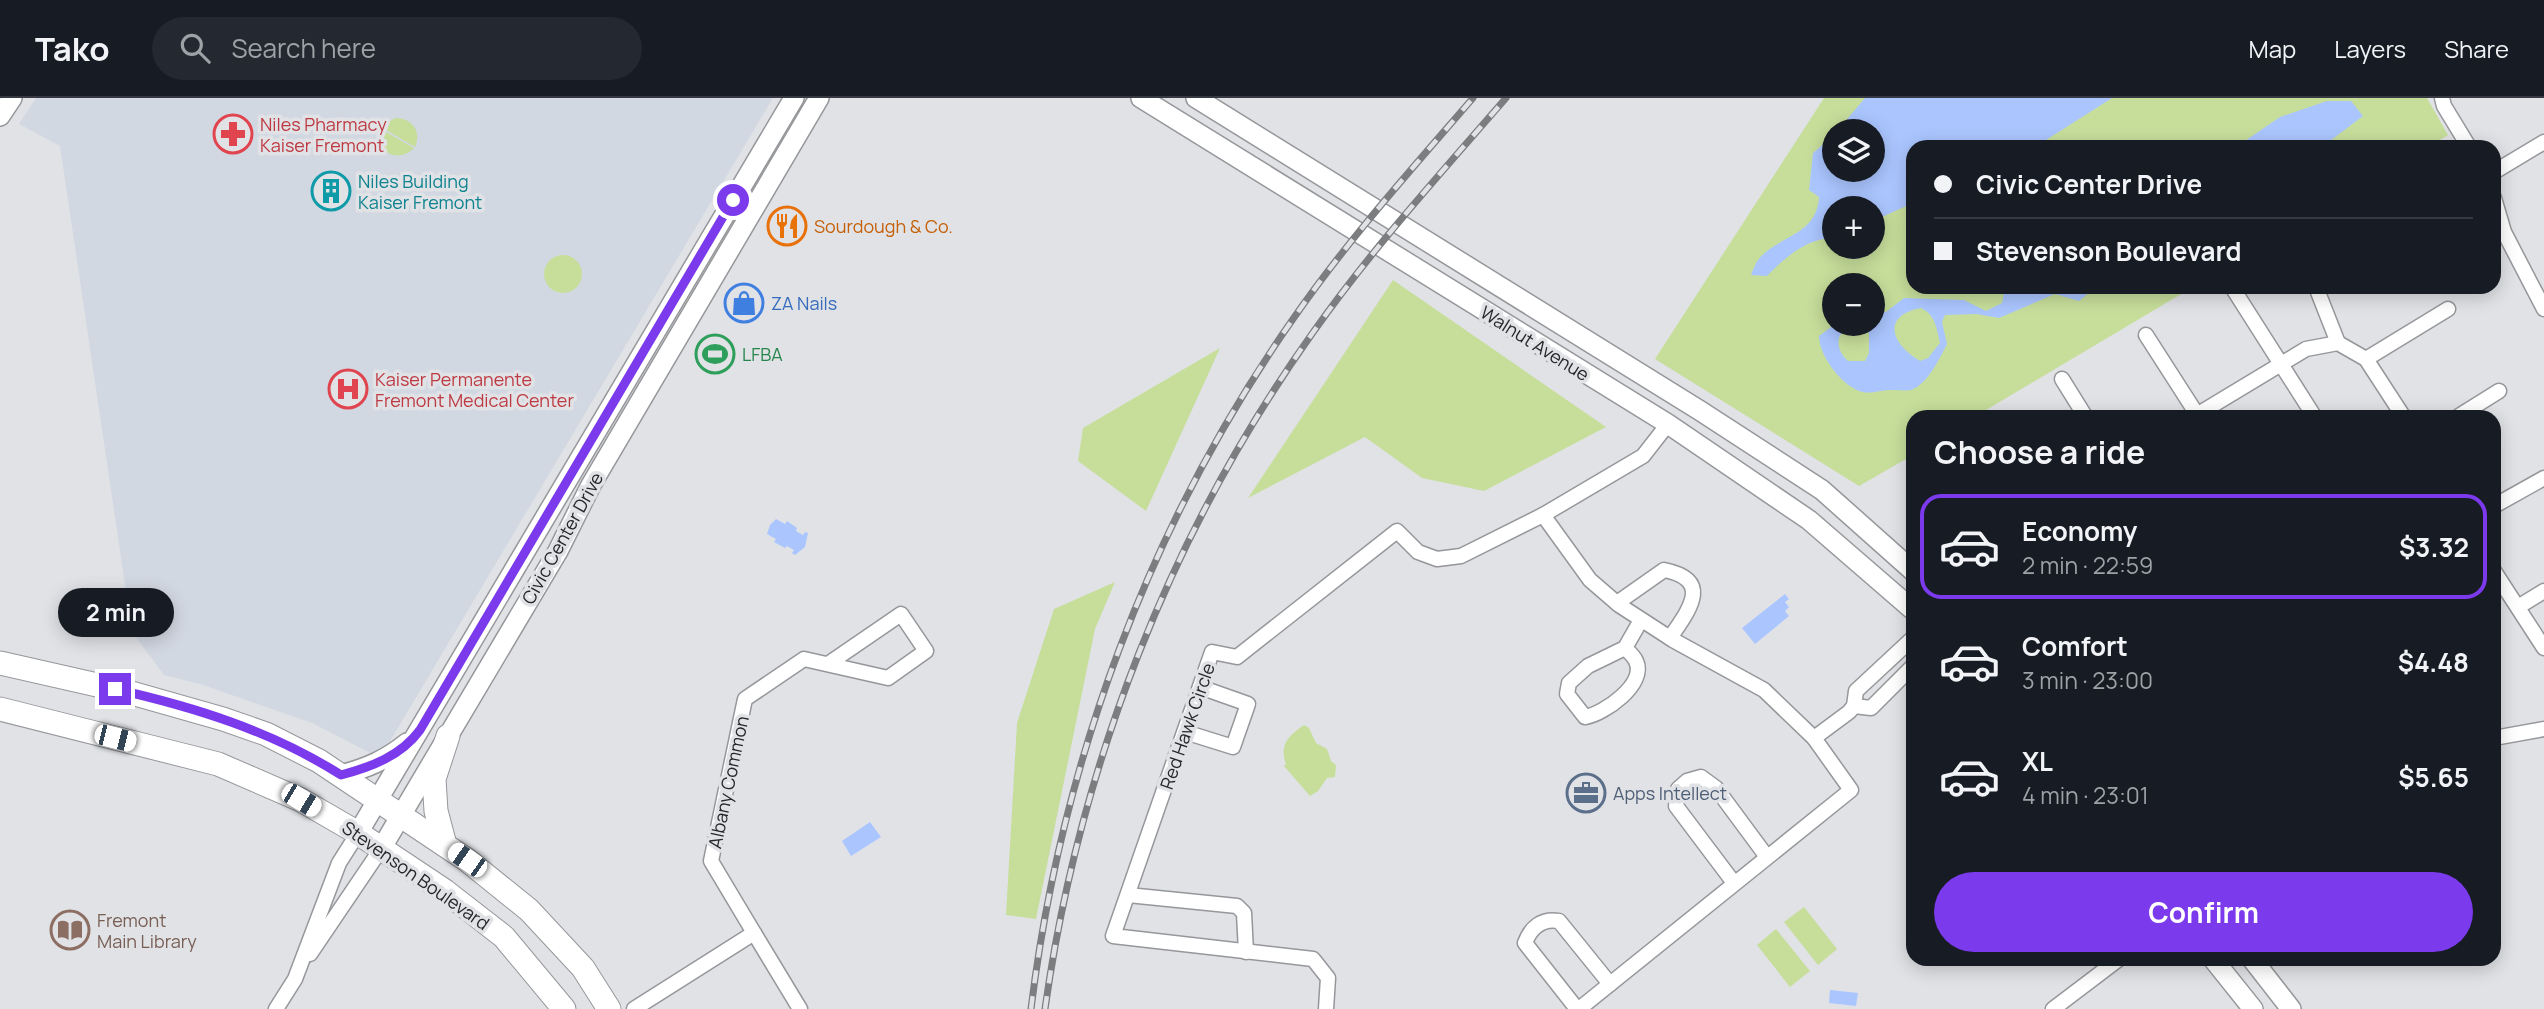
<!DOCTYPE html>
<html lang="en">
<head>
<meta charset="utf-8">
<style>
  body { margin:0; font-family:Manrope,sans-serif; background:#242831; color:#f1f3f6; height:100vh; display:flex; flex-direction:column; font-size:26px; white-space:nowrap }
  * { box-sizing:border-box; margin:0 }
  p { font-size:23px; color:#9ea1a6 }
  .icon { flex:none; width:38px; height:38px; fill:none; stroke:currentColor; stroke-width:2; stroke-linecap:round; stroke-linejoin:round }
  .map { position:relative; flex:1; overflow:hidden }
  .side { position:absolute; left:1906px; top:312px; width:595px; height:556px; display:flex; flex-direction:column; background:#171b24; border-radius:21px; box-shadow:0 4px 18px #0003 }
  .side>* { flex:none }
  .hud { position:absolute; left:1906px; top:42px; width:595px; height:154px; border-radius:21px; box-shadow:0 4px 18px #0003; display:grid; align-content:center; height:154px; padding:0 28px; background:#171b24 }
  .controls { position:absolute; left:1822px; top:21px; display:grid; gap:14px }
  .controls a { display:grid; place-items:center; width:63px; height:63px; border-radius:50%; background:#171b24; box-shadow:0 4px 18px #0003; font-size:35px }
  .end { position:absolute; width:32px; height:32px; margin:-16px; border:9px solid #7c3aed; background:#fff; box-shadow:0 0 0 4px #fff }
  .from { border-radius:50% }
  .bubble { position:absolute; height:49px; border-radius:24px; background:#171b24; box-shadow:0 4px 18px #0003; font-size:23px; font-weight:700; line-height:49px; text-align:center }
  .car { position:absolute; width:21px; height:42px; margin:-21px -10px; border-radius:9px; box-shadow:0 0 5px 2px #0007; background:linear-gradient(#fff 24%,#345 0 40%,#fff 0 76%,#345 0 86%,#fff 0) }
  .hud b { display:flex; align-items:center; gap:24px; height:66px; font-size:26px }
  .hud b+b { border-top:2px solid #363941 }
  .hud i { width:18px; height:18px; background:#f1f3f6 }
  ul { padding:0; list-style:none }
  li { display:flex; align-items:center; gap:21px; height:105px; margin:0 14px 10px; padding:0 14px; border:4px solid transparent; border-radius:21px }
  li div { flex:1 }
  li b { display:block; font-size:26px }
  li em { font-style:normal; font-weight:700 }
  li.active { border-color:#7c3aed }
  li>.icon { width:63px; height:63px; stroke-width:1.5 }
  h2 { padding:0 28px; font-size:32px; line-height:84px }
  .cta { display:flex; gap:14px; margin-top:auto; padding:14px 28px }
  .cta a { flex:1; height:80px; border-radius:42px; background:#7c3aed; color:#fff; font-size:28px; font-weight:700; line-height:80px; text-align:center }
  header { display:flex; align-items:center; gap:42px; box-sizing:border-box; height:98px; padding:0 35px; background:#171b24; border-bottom:2px solid #363941 }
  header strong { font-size:33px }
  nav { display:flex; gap:38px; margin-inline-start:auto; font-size:24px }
  .search { width:490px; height:63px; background:#242831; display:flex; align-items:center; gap:18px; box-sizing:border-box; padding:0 24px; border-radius:38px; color:#9ea1a6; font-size:26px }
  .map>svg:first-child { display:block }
  .built { fill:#d2d8e2 }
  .green { fill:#c7de9b; fill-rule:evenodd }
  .water { fill:#abc6ff; fill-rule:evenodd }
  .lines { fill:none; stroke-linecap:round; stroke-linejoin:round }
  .street-casing { stroke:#95979a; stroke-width:17 }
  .secondary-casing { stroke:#95979a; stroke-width:22 }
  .primary-casing { stroke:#95979a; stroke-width:25 }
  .street { stroke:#fff; stroke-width:14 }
  .secondary { stroke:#fff; stroke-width:19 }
  .primary { stroke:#fff; stroke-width:23 }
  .rail-casing { stroke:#7c7d7f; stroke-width:7 }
  .rail { stroke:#e0e2e6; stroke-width:4.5; stroke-dasharray:13; stroke-linecap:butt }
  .route { stroke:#7c3aed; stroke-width:9 }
  .labels { text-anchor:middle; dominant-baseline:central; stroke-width:7; stroke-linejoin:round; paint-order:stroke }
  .health-label { font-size:18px; fill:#be3a42; stroke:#e0e2e6; text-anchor:start }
  .culture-label { font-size:18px; fill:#0d838f; stroke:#e0e2e6; text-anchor:start }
  .food-label { font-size:18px; fill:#c56008; stroke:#e0e2e6; text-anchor:start }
  .shop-label { font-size:18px; fill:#366cbe; stroke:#e0e2e6; text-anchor:start }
  .street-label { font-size:18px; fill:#252627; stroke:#e0e2e6 }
  .leisure-label { font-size:18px; fill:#27864d; stroke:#e0e2e6; text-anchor:start }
  .service-label { font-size:18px; fill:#4e5e75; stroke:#e0e2e6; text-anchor:start }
  .education-label { font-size:18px; fill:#785e54; stroke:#e0e2e6; text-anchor:start }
</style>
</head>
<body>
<header>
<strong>Tako</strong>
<div class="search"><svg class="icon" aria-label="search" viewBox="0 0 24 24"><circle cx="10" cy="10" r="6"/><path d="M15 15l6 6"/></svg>Search here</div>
<nav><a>Map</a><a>Layers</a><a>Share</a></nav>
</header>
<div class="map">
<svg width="2544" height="911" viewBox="0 0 2544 911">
  <rect width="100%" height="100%" fill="#e0e2e6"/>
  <!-- built -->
  <path class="built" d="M36,0H773L380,660L312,625L203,587L164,577L132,534L60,48L19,26Z"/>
  <!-- green -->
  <g class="green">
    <path d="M1824,0H2427L2448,37L2428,49H1913V189H2193L1976,318H1913V357L1859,388L1655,261ZM1834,33H1872V72H1834ZM1834,110H1872V149H1834ZM1834,187H1872V226H1834Z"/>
    <path d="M395,20C412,20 422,33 415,49L381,29Z"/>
    <path d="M381,31L414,50C397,67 374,53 381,31Z"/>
    <circle cx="563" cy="176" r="19"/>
    <path d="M1393,182L1606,329L1484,393L1422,380L1365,339L1248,400Z"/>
    <path d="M1220,250L1146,413L1078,363L1083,330Z"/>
    <path d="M1115,484L1095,531L1036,821L1006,817L1017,625L1054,511Z"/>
    <path d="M1304,627L1309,630L1316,645L1327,651L1331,663L1336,667L1335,679L1327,680L1318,693L1310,698L1284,668L1286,666C1279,647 1288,638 1304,627Z"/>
    <path d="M1804,809L1837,851L1818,867L1784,824Z"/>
    <path d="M1776,831L1810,873L1790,889L1757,847Z"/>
  </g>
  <!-- water -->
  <g class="water">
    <path d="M1865,0H2112L2035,49H1913V105L1873,123L1872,110H1834V148L1831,140C1806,141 1783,161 1767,178L1751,177C1753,172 1755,166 1758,162C1778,137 1817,138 1819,99L1809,92L1813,55L1834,37V72H1872V33H1837Z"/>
    <path d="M2327,3H2351L2363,18L2322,49H2236L2280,19Z"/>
    <path d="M1834,149H1861L1858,161H1851L1835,152Z"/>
    <path d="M2005,189H2096L2079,203L2055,196L1999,220L1976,216L1945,217L1942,224L1947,246C1940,260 1927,287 1911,292C1905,293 1896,292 1890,292C1881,292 1871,296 1863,294C1843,290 1819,258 1819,238L1835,226H1872L1873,213L1886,214L1904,200L1964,202L1986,213L2002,205ZM1921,210C1935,216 1937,231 1940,245L1928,260L1920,263C1892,247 1880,218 1921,210ZM1858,229L1869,235V255L1865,263H1848C1833,249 1835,230 1858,229Z"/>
    <path d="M776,421L785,426L787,423L797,430L796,433L803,437L805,434L808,435L805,449L795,457L792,455L794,452L787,448L785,450L774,444L776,441L767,436L770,427Z"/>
    <path d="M1785,496L1789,501L1785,504L1789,509L1785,513L1789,518L1755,546L1742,530Z"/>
    <path d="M870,724L881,739L851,758L842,743Z"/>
    <path d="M1830,892L1858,895L1856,908L1829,905Z"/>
  </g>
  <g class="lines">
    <defs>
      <g id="street">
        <path d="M2442,0L2444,8L2469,49"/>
        <path d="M2494,74L2544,44"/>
        <path d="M2494,100L2504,134L2544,211"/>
        <path d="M2232,189L2314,318"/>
        <path d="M2316,189L2338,245"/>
        <path d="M2146,237L2198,318"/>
        <path d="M2366,261L2448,211"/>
        <path d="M2062,281L2085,318"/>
        <path d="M2195,318L2306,251L2338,245L2366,261L2403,318"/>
        <path d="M2459,318L2499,293"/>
        <path d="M2494,408L2544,380"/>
        <path d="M1543,417L1590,482L1619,507L1673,542L1764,592L1814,640L1851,692L1579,911"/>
        <path d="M2494,473L2544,550"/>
        <path d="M1617,505L1664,472C1714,482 1688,513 1670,540"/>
        <path d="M2518,509L2544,493"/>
        <path d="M1625,550L1588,568L1569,585L1567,596L1585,619C1604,616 1647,586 1636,563C1634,558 1628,553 1625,550L1641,522"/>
        <path d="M1854,608L1871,610L1913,568"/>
        <path d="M1185,634L1233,649L1248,606L1200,589"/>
        <path d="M1814,640L1849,614L1854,608L1856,593L1913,540"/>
        <path d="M2494,640L2544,631"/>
        <path d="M1734,785L1676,708L1678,691L1687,683L1701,679L1716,690L1767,759"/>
        <path d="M1128,797L1237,808L1244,815L1246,854"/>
        <path d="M754,835L800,911"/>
        <path d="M310,856L381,751"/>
        <path d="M276,911L295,881L339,765L358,735"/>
        <path d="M634,911L754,835L711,763L745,601L804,561L888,580L926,553L901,516L828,566"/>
        <path d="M1326,911L1328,880L1313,861L1113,838L1212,554L1237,559L1397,433L1418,454L1437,461L1461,458L1543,417L1643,358L1668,326"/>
        <path d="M1577,911L1525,845C1531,829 1542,820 1559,823L1610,886"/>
        <path d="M2053,911L2119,861"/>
      </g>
      <g id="secondary">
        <path d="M1141,0L1668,326L1809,422L1913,512"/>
        <path d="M1196,0L1699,312L1822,392L1913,473"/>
        <path d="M0,18L12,0"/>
        <path d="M341,677C367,670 386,662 407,645"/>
        <path d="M358,735L794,0"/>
        <path d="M381,751L558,453L591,387L819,0"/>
        <path d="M2213,861L2253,911"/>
        <path d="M2252,861L2291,911"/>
      </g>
      <g id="primary">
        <path d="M0,565L128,594L223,621L266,636L319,663L467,762L529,812L583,870L609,911"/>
        <path d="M0,611L218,666L301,702L358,735L445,793L504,839L564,911"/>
        <path d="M445,747L436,713L434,681L448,638"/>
      </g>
    </defs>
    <!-- street casing -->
    <use href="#street" class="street-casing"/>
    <!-- secondary casing -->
    <use href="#secondary" class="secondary-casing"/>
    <!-- primary casing -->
    <use href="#primary" class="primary-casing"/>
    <!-- street -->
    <use href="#street" class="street"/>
    <!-- secondary -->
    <use href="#secondary" class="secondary"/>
    <!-- primary -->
    <use href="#primary" class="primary"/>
    <defs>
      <g id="rail">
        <path d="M1031,911C1061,665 1150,425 1293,221C1347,143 1411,72 1473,0"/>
        <path d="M1045,911C1079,668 1171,433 1314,233C1372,151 1440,76 1506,0"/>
      </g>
    </defs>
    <!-- rail casing -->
    <use href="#rail" class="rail-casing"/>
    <!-- rail -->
    <use href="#rail" class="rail"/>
  </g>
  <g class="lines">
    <!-- route -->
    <path class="route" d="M115,591C194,609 272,633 341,677C371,669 401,658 420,632L733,102"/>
  </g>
  <!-- icons -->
  <defs>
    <symbol id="pharmacy-ring" viewBox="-11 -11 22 22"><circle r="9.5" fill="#e0e2e6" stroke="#e0444e" stroke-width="1.5"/><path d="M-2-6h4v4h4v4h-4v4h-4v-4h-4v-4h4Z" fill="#e0444e"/></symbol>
    <symbol id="building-ring" viewBox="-11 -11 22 22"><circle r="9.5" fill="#e0e2e6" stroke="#0f9aa8" stroke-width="1.5"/><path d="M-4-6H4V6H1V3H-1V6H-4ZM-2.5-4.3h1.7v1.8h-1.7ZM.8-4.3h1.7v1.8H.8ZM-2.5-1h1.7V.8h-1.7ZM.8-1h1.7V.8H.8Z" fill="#0f9aa8"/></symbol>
    <symbol id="restaurant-ring" viewBox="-11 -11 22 22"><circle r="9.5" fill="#e0e2e6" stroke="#e8710a" stroke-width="1.5"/><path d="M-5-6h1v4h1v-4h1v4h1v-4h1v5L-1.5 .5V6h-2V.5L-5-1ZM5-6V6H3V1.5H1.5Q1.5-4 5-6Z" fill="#e8710a"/></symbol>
    <symbol id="shop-ring" viewBox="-11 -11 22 22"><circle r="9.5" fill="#e0e2e6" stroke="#3f7fe0" stroke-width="1.5"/><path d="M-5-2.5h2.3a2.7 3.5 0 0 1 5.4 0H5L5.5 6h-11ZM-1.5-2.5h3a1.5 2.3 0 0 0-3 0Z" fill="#3f7fe0"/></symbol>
    <symbol id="stadium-ring" viewBox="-11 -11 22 22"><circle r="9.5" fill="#e0e2e6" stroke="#2e9e5b" stroke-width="1.5"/><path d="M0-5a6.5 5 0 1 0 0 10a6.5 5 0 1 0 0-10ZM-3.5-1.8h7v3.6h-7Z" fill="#2e9e5b"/></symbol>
    <symbol id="hospital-ring" viewBox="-11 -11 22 22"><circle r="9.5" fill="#e0e2e6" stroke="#e0444e" stroke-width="1.5"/><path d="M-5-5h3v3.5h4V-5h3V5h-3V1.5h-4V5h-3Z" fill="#e0444e"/></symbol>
    <symbol id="office-ring" viewBox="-11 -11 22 22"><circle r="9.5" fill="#e0e2e6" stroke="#5c6f8a" stroke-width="1.5"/><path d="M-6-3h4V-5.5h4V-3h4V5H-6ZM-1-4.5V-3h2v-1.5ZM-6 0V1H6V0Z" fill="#5c6f8a"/></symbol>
    <symbol id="library-ring" viewBox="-11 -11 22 22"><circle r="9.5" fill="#e0e2e6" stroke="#8d6e63" stroke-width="1.5"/><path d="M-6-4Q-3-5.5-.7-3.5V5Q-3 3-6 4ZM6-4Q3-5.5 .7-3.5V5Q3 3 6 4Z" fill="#8d6e63"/></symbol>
  </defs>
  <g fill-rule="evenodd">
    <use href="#pharmacy-ring" x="211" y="14" width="44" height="44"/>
    <use href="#building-ring" x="309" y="71" width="44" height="44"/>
    <use href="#restaurant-ring" x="765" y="106" width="44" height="44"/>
    <use href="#shop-ring" x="722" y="183" width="44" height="44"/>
    <use href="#stadium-ring" x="693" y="234" width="44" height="44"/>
    <use href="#hospital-ring" x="326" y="269" width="44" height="44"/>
    <use href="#office-ring" x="1564" y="673" width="44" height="44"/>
    <use href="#library-ring" x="48" y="810" width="44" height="44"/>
  </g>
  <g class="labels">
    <!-- health labels -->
    <g class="health-label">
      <text x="260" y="26">Niles Pharmacy<tspan x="260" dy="21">Kaiser Fremont</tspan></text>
      <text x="375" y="281">Kaiser Permanente<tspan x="375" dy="21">Fremont Medical Center</tspan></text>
    </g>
    <!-- culture labels -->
    <g class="culture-label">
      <text x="358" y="83">Niles Building<tspan x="358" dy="21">Kaiser Fremont</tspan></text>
    </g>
    <!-- food labels -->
    <g class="food-label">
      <text x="814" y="128">Sourdough &amp; Co.</text>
    </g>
    <!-- shop labels -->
    <g class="shop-label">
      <text x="771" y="205">ZA Nails</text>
    </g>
    <!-- street labels -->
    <g class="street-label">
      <text transform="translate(1535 245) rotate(32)">Walnut Avenue</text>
      <text transform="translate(562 440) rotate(-61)">Civic Center Drive</text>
      <text transform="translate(1187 628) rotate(-71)">Red Hawk Circle</text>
      <text transform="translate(728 684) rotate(-78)">Albany Common</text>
      <text transform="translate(416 777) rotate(35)">Stevenson Boulevard</text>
    </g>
    <!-- leisure labels -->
    <g class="leisure-label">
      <text x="742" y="256">LFBA</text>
    </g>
    <!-- service labels -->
    <g class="service-label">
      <text x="1613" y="695">Apps Intellect</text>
    </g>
    <!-- education labels -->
    <g class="education-label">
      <text x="97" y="822">Fremont<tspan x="97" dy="21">Main Library</tspan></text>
    </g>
  </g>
</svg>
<div class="controls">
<a><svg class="icon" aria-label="layers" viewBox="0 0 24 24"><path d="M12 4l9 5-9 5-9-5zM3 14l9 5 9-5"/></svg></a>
<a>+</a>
<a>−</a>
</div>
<i class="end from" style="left:733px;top:102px"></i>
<i class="end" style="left:115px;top:591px"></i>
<div class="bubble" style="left:58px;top:490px;width:116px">2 min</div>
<i class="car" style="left:115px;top:640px;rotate:104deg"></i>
<i class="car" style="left:301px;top:702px;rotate:121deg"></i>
<i class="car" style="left:467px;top:762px;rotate:305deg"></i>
<div class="hud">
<b><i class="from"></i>Civic Center Drive</b>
<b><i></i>Stevenson Boulevard</b>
</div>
<section class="side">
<h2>Choose a ride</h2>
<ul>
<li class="active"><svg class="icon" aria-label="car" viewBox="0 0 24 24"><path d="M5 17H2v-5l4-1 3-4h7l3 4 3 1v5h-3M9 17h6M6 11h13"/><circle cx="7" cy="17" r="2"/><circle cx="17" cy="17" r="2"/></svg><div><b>Economy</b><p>2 min · 22:59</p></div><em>$3.32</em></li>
<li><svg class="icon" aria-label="car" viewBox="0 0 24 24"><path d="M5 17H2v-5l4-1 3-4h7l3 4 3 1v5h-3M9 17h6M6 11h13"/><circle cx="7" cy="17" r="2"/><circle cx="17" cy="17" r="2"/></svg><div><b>Comfort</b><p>3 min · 23:00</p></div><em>$4.48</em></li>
<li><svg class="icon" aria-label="car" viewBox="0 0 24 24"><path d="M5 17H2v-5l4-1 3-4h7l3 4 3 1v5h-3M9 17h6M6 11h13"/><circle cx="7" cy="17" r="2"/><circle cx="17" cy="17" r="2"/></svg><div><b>XL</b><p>4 min · 23:01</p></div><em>$5.65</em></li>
</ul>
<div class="cta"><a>Confirm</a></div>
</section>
</div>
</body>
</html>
